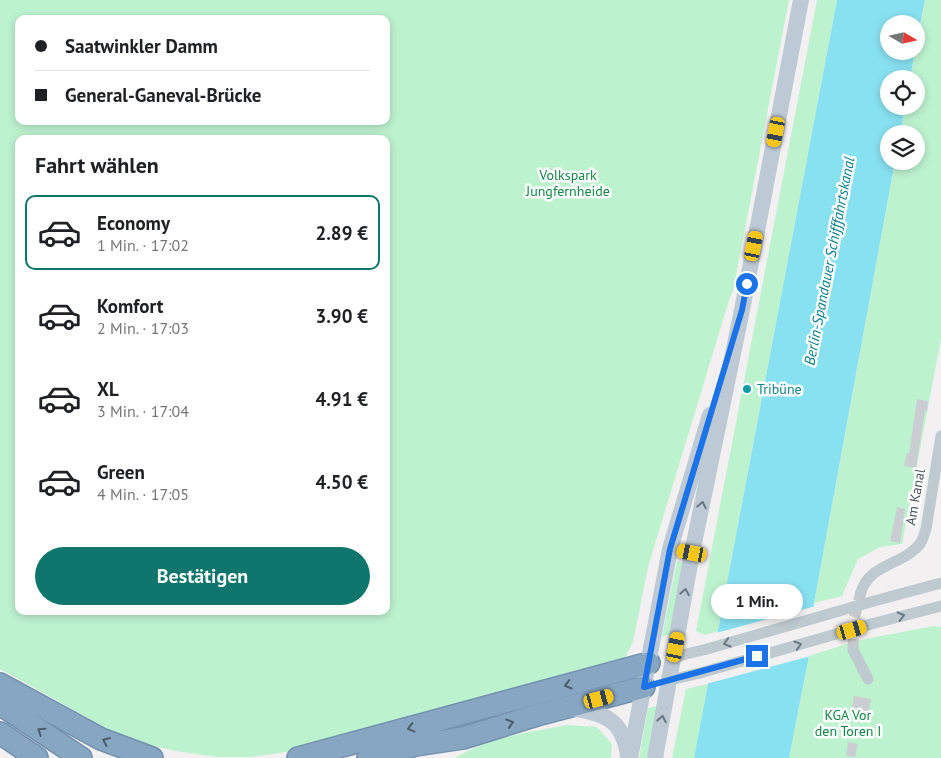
<!DOCTYPE html>
<html lang="de">
<head>
<meta charset="utf-8">
<style>
  body { margin:0; font-family:"PT Sans",sans-serif; background:#f2f2f2; color:#202124; height:100vh; display:flex; flex-direction:column; font-size:19px; white-space:nowrap }
  * { box-sizing:border-box; margin:0 }
  p { font-size:16px; color:#757577 }
  .icon { flex:none; width:28px; height:28px; fill:none; stroke:currentColor; stroke-width:2; stroke-linecap:round; stroke-linejoin:round }
  .map { position:relative; flex:1; overflow:hidden }
  .details { position:absolute; left:15px; top:135px; width:375px; height:480px; display:flex; flex-direction:column; background:#fff; border-radius:10px; box-shadow:0 2px 8px #0003 }
  .details>* { flex:none }
  .banner { position:absolute; left:15px; top:15px; width:375px; height:110px; border-radius:10px; box-shadow:0 2px 8px #0003; display:grid; align-content:center; height:110px; padding:0 20px; background:#fff }
  .needle { width:32px; rotate:99deg }
  .fabs { position:absolute; left:880px; top:15px; display:grid; gap:10px }
  .fabs a { display:grid; place-items:center; width:45px; height:45px; border-radius:50%; background:#fff; box-shadow:0 2px 8px #0003; font-size:25px }
  .end { position:absolute; width:22px; height:22px; margin:-11px; border:6px solid #1a73e8; background:#fff; box-shadow:0 0 0 2px #fff }
  .from { border-radius:50% }
  .bubble { position:absolute; height:35px; border-radius:18px; background:#fff; box-shadow:0 2px 8px #0003; font-size:16px; font-weight:700; line-height:35px; text-align:center }
  .car { position:absolute; width:15px; height:30px; margin:-15px -8px; border-radius:6px; box-shadow:0 0 4px 1px #0007; background:linear-gradient(#f5c518 24%,#345 0 40%,#f5c518 0 76%,#345 0 86%,#f5c518 0) }
  .banner b { display:flex; align-items:center; gap:18px; height:48px; font-size:19px }
  .banner b+b { border-top:1px solid #e0e0e0 }
  .banner i { width:12px; height:12px; background:#202124 }
  ul { padding:0; list-style:none }
  li { display:flex; align-items:center; gap:15px; height:75px; margin:0 10px 8px; padding:0 10px; border:2px solid transparent; border-radius:10px }
  li div { flex:1 }
  li b { display:block; font-size:19px }
  li em { font-style:normal; font-weight:700 }
  li.on { border-color:#0f766e }
  li>.icon { width:45px; height:45px; stroke-width:1.5 }
  h2 { padding:0 20px; font-size:22px; line-height:60px }
  .primary-button { display:flex; gap:10px; margin-top:auto; padding:10px 20px }
  .primary-button a { flex:1; height:58px; border-radius:30px; background:#0f766e; color:#fff; font-size:20px; font-weight:700; line-height:58px; text-align:center }
  .map>svg:first-child { display:block }
  .green { fill:#bdf2cf; fill-rule:evenodd }
  .water { fill:#88e1f1 }
  .pier { fill:#f3f0f1 }
  .building { fill:#caced3 }
  .lines { fill:none; stroke-linecap:round; stroke-linejoin:round }
  .minor-tunnel { stroke:#c8c9cc; stroke-width:11; stroke-dasharray:11 5.5; stroke-linecap:butt }
  .motorway-casing { stroke:#7191ae; stroke-width:24 }
  .minor { stroke:#bec9d0; stroke-width:11 }
  .secondary { stroke:#bdcad5; stroke-width:16 }
  .motorway { stroke:#86a6c2; stroke-width:21 }
  .minor-bridge { stroke:#bec9d0; stroke-width:11 }
  .oneway { stroke:#6a7882 }
  .oneway2 { stroke:#6b7881 }
  .oneway3 { stroke:#4d5d69 }
  .route { stroke:#1a73e8; stroke-width:6 }
  .culture-dot { fill:#0f9aa8; stroke:#fff; stroke-width:2 }
  .labels { text-anchor:middle; dominant-baseline:central; stroke-width:5; stroke-linejoin:round; paint-order:stroke }
  .park-label { font-size:14px; fill:#128746; stroke:#fff }
  .culture-label { font-size:14px; fill:#0d838f; stroke:#fff; text-anchor:start }
  .street-label { font-size:14px; fill:#47555f; stroke:#fff }
  .water-label { font-size:15px; font-style:italic; fill:#077f94; stroke:#fff }
</style>
</head>
<body>
<div class="map">
<svg width="941" height="758" viewBox="0 0 941 758">
  <rect width="100%" height="100%" fill="#f3f0f1"/>
  <!-- green -->
  <g class="green">
    <path d="M0,0H789L733,291L730,297L648,567L633,642L623,662L286,752L250,757H218L176,751L141,743L110,731L40,691L0,669ZM19,19H386V121H19ZM19,139H386V611H19Z"/>
    <path d="M817,0H837L694,758H672L686,689L708,684L718,631L705,635L696,631Z"/>
    <path d="M925,0H941V339L902,544L880,547L858,559L842,596L814,603L895,161H916V134H900L905,106H916V79H910Z"/>
    <path d="M677,561L684,563L670,634L662,637Z"/>
    <path d="M933,626L941,627V758H789L809,656L856,641Z"/>
    <path d="M657,706L647,758H639L648,708Z"/>
    <path d="M567,725L597,727L612,744L611,758H455C488,737 530,732 567,725Z"/>
  </g>
  <!-- water -->
  <path class="water" d="M837,0H925L916,44V24H889V51H915L910,79H889V106H905L900,134H889V161H895L814,603L809,656L789,758H694Z"/>
  <!-- pier -->
  <path class="pier" d="M816,606L811,656L706,684L716,633Z"/>
  <!-- building -->
  <g class="building">
    <path d="M917,399L928,401L927,411H925L916,468L904,466L907,453H909Z"/>
    <path d="M897,507L905,509L900,543L890,541Z"/>
    <path d="M854,696L871,699L868,717L851,715Z"/>
    <path d="M848,742L858,744L855,757L846,756Z"/>
  </g>
  <g class="lines">
    <!-- minor-tunnel -->
    <path class="minor-tunnel" d="M853,650L854,619L861,592"/>
    <defs>
      <g id="motorway">
        <path d="M0,684L101,739L152,758"/>
        <path d="M0,704L81,758"/>
        <path d="M0,733L37,758"/>
        <path d="M298,758L649,663"/>
        <path d="M368,758L416,745L463,738L537,715L644,687"/>
      </g>
    </defs>
    <!-- motorway casing -->
    <use href="#motorway" class="motorway-casing"/>
    <!-- minor -->
    <g class="minor">
      <path d="M861,592C869,564 903,565 920,544C923,540 924,534 926,529L941,436"/>
      <path d="M874,601L941,583"/>
      <path d="M871,624L941,606"/>
      <path d="M853,650L868,679"/>
      <path d="M674,657L707,649"/>
      <path d="M670,680L700,673"/>
    </g>
    <!-- secondary -->
    <g class="secondary">
      <path d="M571,708C604,713 623,719 628,756"/>
      <path d="M630,758L670,549L710,415"/>
      <path d="M655,758L692,553L742,310L801,0"/>
    </g>
    <!-- motorway -->
    <use href="#motorway" class="motorway"/>
    <!-- minor-bridge -->
    <g class="minor-bridge">
      <path d="M707,649L874,601"/>
      <path d="M700,673L871,624"/>
    </g>
  </g>
  <!-- one-way arrows -->
  <defs><path id="oneway-chevron" d="M-2-3.5L2.5 0L-2 3.5" fill="none" stroke-width="1.6" stroke-linecap="round" stroke-linejoin="round" transform="scale(1.25)"/></defs>
  <g class="oneway">
    <use href="#oneway-chevron" transform="translate(702 505) rotate(-79)"/>
    <use href="#oneway-chevron" transform="translate(685 592) rotate(-80)"/>
    <use href="#oneway-chevron" transform="translate(662 719) rotate(-79)"/>
  </g>
  <g class="oneway2">
    <use href="#oneway-chevron" transform="translate(901 616) rotate(-14)"/>
    <use href="#oneway-chevron" transform="translate(727 643) rotate(164)"/>
    <use href="#oneway-chevron" transform="translate(798 645) rotate(-16)"/>
  </g>
  <g class="oneway3">
    <use href="#oneway-chevron" transform="translate(568 685) rotate(164)"/>
    <use href="#oneway-chevron" transform="translate(510 723) rotate(-17)"/>
    <use href="#oneway-chevron" transform="translate(411 728) rotate(165)"/>
    <use href="#oneway-chevron" transform="translate(41 731) rotate(-146)"/>
    <use href="#oneway-chevron" transform="translate(106 741) rotate(-156)"/>
  </g>
  <g class="lines">
    <!-- route -->
    <path class="route" d="M747,284L742,310L670,549L644,687L757,656"/>
  </g>
  <!-- markers -->
  <circle class="culture-dot" cx="747" cy="389" r="5"/>
  <g class="labels">
    <!-- park labels -->
    <g class="park-label">
      <text x="568" y="175">Volkspark<tspan x="568" dy="16">Jungfernheide</tspan></text>
      <text x="848" y="715">KGA Vor<tspan x="848" dy="16">den Toren I</tspan></text>
    </g>
    <!-- culture labels -->
    <g class="culture-label">
      <text x="757" y="389">Tribüne</text>
    </g>
    <!-- street labels -->
    <g class="street-label">
      <text transform="translate(915 497) rotate(-80)">Am Kanal</text>
    </g>
    <!-- water labels -->
    <g class="water-label">
      <text transform="translate(829 261) rotate(-79)">Berlin-Spandauer Schifffahrtskanal</text>
    </g>
  </g>
</svg>
<div class="fabs">
<a><svg class="needle" viewBox="-14 -14 28 28"><path d="M0-13l5 13h-10z" fill="#e53935"/><path d="M0 13l5-13h-10z" fill="#757577"/></svg></a>
<a><svg class="icon" aria-label="locate" viewBox="0 0 24 24"><circle cx="12" cy="12" r="6"/><path d="M12 2v4M12 18v4M2 12h4M18 12h4"/></svg></a>
<a><svg class="icon" aria-label="layers" viewBox="0 0 24 24"><path d="M12 4l9 5-9 5-9-5zM3 14l9 5 9-5"/></svg></a>
</div>
<i class="end from" style="left:747px;top:284px"></i>
<i class="end" style="left:757px;top:656px"></i>
<div class="bubble" style="left:711px;top:584px;width:92px">1 Min.</div>
<i class="car" style="left:776px;top:132px;rotate:191deg"></i>
<i class="car" style="left:754px;top:246px;rotate:11deg"></i>
<i class="car" style="left:692px;top:553px;rotate:281deg"></i>
<i class="car" style="left:852px;top:630px;rotate:74deg"></i>
<i class="car" style="left:676px;top:647px;rotate:11deg"></i>
<i class="car" style="left:599px;top:699px;rotate:75deg"></i>
<div class="banner">
<b><i class="from"></i>Saatwinkler Damm</b>
<b><i></i>General-Ganeval-Brücke</b>
</div>
<section class="details">
<h2>Fahrt wählen</h2>
<ul>
<li class="on"><svg class="icon" aria-label="car" viewBox="0 0 24 24"><path d="M5 17H2v-5l4-1 3-4h7l3 4 3 1v5h-3M9 17h6M6 11h13"/><circle cx="7" cy="17" r="2"/><circle cx="17" cy="17" r="2"/></svg><div><b>Economy</b><p>1 Min. · 17:02</p></div><em>2.89 €</em></li>
<li><svg class="icon" aria-label="car" viewBox="0 0 24 24"><path d="M5 17H2v-5l4-1 3-4h7l3 4 3 1v5h-3M9 17h6M6 11h13"/><circle cx="7" cy="17" r="2"/><circle cx="17" cy="17" r="2"/></svg><div><b>Komfort</b><p>2 Min. · 17:03</p></div><em>3.90 €</em></li>
<li><svg class="icon" aria-label="car" viewBox="0 0 24 24"><path d="M5 17H2v-5l4-1 3-4h7l3 4 3 1v5h-3M9 17h6M6 11h13"/><circle cx="7" cy="17" r="2"/><circle cx="17" cy="17" r="2"/></svg><div><b>XL</b><p>3 Min. · 17:04</p></div><em>4.91 €</em></li>
<li><svg class="icon" aria-label="car" viewBox="0 0 24 24"><path d="M5 17H2v-5l4-1 3-4h7l3 4 3 1v5h-3M9 17h6M6 11h13"/><circle cx="7" cy="17" r="2"/><circle cx="17" cy="17" r="2"/></svg><div><b>Green</b><p>4 Min. · 17:05</p></div><em>4.50 €</em></li>
</ul>
<div class="primary-button"><a>Bestätigen</a></div>
</section>
</div>
</body>
</html>
